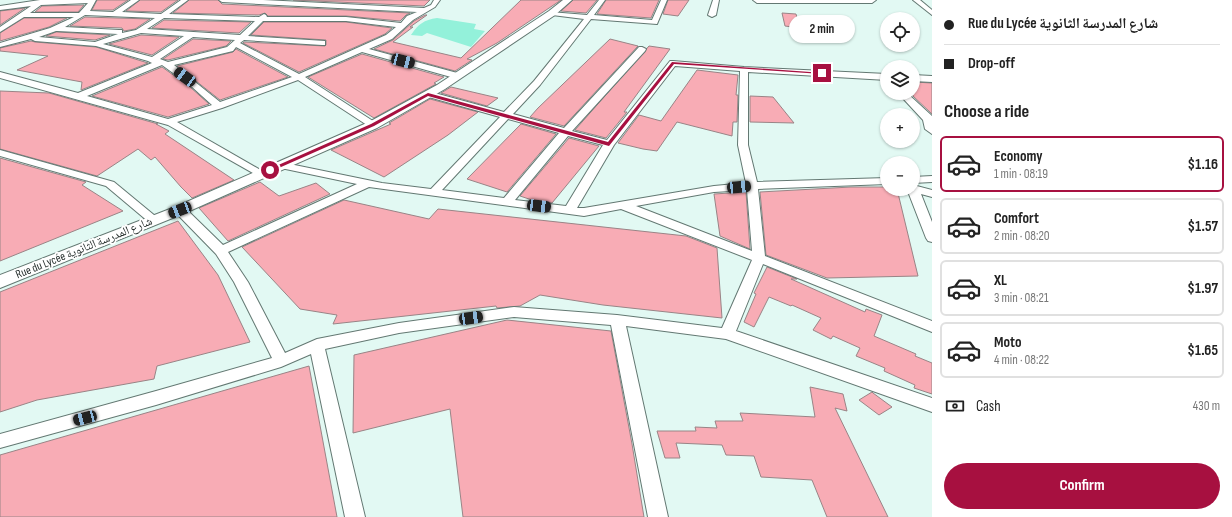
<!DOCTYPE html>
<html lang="en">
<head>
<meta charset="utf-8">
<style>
  body { margin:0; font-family:"Sofia Sans Condensed","Noto Naskh Arabic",sans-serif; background:#f6f6f6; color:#222; height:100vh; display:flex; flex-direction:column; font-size:15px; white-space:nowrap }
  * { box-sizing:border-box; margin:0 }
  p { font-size:13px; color:#767676 }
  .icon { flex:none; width:22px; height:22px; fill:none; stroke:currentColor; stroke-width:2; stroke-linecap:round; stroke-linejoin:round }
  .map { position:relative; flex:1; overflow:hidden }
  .side { display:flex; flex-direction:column; background:#fff; width:300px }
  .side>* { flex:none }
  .guide { display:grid; align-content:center; height:88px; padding:0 12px; background:#fff }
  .controls { position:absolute; left:880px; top:12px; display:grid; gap:8px }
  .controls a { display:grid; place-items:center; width:40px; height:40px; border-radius:50%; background:#fff; box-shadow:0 1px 3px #0004; font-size:20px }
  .end { position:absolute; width:18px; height:18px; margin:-9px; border:5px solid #a71040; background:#fff; box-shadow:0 0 0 2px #fff }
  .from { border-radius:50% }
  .bubble { position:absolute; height:28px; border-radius:14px; background:#fff; box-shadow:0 1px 3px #0004; font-size:13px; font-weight:700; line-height:28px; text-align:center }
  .car { position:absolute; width:12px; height:24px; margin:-12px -6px; border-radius:5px; box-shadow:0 0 3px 1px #0007; background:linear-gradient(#222 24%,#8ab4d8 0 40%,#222 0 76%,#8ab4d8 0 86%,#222 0) }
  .guide b { display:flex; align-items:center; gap:14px; height:38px; font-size:15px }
  .guide b+b { border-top:1px solid #e0e0e0 }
  .guide i { width:10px; height:10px; background:#222 }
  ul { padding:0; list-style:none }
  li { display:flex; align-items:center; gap:12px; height:56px; margin:0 8px 6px; padding:0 4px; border:2px solid #e0e0e0; border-radius:6px }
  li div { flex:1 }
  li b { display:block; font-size:15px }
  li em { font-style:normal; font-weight:700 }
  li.on { border-color:#a71040 }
  li>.icon { width:36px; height:36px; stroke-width:1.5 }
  h2 { padding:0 12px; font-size:18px; line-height:48px }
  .pay { display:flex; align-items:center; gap:10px; height:44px; padding:0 12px; font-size:15px }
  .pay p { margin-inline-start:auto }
  .button { display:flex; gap:8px; margin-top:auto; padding:8px 12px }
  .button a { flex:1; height:46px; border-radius:24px; background:#a71040; color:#fff; font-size:16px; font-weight:700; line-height:46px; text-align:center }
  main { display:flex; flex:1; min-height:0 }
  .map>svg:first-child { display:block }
  .green { fill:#93f1da }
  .building { fill:#f8acb5; stroke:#998486 }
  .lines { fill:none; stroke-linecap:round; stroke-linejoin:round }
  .minor-casing { stroke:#637872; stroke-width:2 }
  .tertiary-casing { stroke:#637872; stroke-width:2 }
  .minor { fill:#fff; fill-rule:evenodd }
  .tertiary { fill:#fff; fill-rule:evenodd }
  .route { fill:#a71040 }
  .labels { text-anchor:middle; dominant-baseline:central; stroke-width:3.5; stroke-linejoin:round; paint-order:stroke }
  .street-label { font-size:12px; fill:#252e2c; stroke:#fff }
</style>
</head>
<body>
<main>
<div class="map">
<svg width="932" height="517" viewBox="0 0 932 517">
  <rect width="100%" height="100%" fill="#e2f9f3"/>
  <!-- green -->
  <path class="green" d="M437,18L476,24L474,29L485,31L471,47L427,33L422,36L411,35C418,24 424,20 437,18Z"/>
  <!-- building -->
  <g class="building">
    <path d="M97,0H128L113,10H92Z"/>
    <path d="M140,0H178L161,12L126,11Z"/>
    <path d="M189,0H218L222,4L410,13L406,15L400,21L346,16H268L265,13L259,15L173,13Z"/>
    <path d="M293,0H430L424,6Z"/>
    <path d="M521,0H561L497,43L467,59L472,60L455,71L374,49L393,40L414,21L425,15H427L410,27H413L393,42L461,58Z"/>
    <path d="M573,0H597L586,13L561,11Z"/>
    <path d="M606,0H659L651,18L597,14Z"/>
    <path d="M668,0H689L678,16L663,14Z"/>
    <path d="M84,5L78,12H35L42,6Z"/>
    <path d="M25,8L0,25V11Z"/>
    <path d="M782,13L796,14L800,28L785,26Z"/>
    <path d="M85,17L150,19L135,29L124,31L122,28L70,26Z"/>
    <path d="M24,18H67L49,27L0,41V33Z"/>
    <path d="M164,20L251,22L239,33L152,28Z"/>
    <path d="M264,22H346L392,28L385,34L299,72L243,43L244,42L325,46L326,45V40L251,35Z"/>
    <path d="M56,32H57L110,35L95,40L46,36Z"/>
    <path d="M141,35L179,37L152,55L109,44Z"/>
    <path d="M193,39L231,41L226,46L168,60L163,59Z"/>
    <path d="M610,39L638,46L564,126L530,117L538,108Z"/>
    <path d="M31,41L35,42L96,47L148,63L81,90L82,82L17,70L48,56L0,51V48Z"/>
    <path d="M649,46L670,49L624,112H627L606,138L575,130Z"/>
    <path d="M236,49L288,77L220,100L177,66L233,52Z"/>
    <path d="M362,54L444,77L434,83L436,84L374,118L308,77Z"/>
    <path d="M162,67L190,87L209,104L168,117L92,96Z"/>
    <path d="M697,70L738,75L736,95H738L737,122H733L732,136L677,122L657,151L643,149L618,143L639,115L661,121Z"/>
    <path d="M913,82L932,83V114L913,96Z"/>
    <path d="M451,87L498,98L487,106L441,93Z"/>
    <path d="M0,91L49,93L158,124H156L169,131L165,134L234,180L192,198L181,187L155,157L151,160L138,149L97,176L0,149Z"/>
    <path d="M750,96L773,97L794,123L750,122Z"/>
    <path d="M430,99L478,112L448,135L384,177L331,150L391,124L389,123Z"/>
    <path d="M521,124L556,134L507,192L467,179Z"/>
    <path d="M569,138L599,146L552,203L535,201L520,196Z"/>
    <path d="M0,158L86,182L82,185L123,211L0,261Z"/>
    <path d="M260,182L279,196L316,183L330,194L228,241L199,208Z"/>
    <path d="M851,187H887V189H897L918,276L827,278L766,255L760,192Z"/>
    <path d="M746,192L750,249L720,236L714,194Z"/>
    <path d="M344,200L429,219L438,209L686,236L717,248L722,318L603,305L540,295L520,306L497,308L496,306L333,324L337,315L300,309L242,247Z"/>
    <path d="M178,221L218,275L250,342L157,366L154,379L37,400L0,412V292Z"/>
    <path d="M767,267L797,279H791L865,312L866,309L882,315L874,336L916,354L915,356L932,363V394L914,388L915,385L884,371L885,368L856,356L860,348L833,336L831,339L813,330L821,318L792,305L791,306L769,297L754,327L744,322L756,294L754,293Z"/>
    <path d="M507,320L611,331L632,444L644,517H463L450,409L353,433L354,355Z"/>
    <path d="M309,366L337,517H0V455Z"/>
    <path d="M810,387L843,394L847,411L835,408L888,517H827L812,480L761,477L754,456L726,455L722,445L676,443L680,458H665L657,431H696L695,427L717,428L715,421H743L740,413L815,417Z"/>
    <path d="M872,392L873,393L892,407L879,415L859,400Z"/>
  </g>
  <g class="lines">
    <defs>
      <g id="minor">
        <path d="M40,0H96L90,11L113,12L131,0H139L122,12L161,14L181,0H188L169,14L259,17L264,14L266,15L267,17H346L401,23L407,16L417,12L222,2L219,0H263L424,8L431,5L434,0H440L435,7L413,20L392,39L369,49L461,74L462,76L458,79L362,52L305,77L376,123L378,125L376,127H370L298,80L222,108L177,122L264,172L265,174L260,177L168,125L0,78V72L78,93L152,63L148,61L96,46L35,41L31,39L0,47V43L50,28L74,17H24L0,32V27L31,6L0,10V6ZM88,3L79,13H30L41,5ZM85,15L155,18L136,30L122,33V30H119L65,27ZM164,18L255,21L240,35L147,29ZM263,21H346L396,27L386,35L299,74L240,43L244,40L322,45H325V41L248,36ZM56,31H57L118,34L95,42L39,37ZM141,33L184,36L152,57L103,44ZM193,37L235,40L227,47L168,62L160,59ZM236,47L292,77L220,102L174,65L233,51ZM162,65L191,86L212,105L168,119L87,96Z"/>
        <path d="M599,0H605L594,15L652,20L661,0H667L657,24L591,19L540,85L513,114L564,128L639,47H642L646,49L645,51L572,131L607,140L670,61H673L744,67L887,74V80L748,72V145L757,182L887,178V184L758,189L765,256L932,321V332L763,264L736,331L932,398V412L726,339L626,326L668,517H648L611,325L514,317L399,333L325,349L365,517H345L311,354L281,367L156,405L0,448V434L156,391L272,358L234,282L216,254L176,213L174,210L176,207H184L223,245L357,184L276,167L275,165L276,163L280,162L382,183L431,189L500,117L425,96L424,94L425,92H431L504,112L534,81L584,19L552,15L550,14V12L587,15ZM675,66L740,71L738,145L746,183L714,186L584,208H577L614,145ZM508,119L559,133L504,198L442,190ZM568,136L603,145L566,206L515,200ZM369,187L584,216L621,209L752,260L722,328L617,315L514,307L399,323L317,339L285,353L248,282L228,252ZM747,190L752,251L636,206L714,192Z"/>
        <path d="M713,0H719L716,15L712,17L708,15Z"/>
        <path d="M913,0H920L932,10V15Z"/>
        <path d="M913,75L932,76V82L913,81Z"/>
        <path d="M898,93H907L932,116V134L925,129L923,120Z"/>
        <path d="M0,150L114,182L160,220L158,223H150L106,186L0,156Z"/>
        <path d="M932,176V182L913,183V177Z"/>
        <path d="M913,185L932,190V197L921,194L932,222V242L928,241L926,238L907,189H913Z"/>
      </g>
      <g id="tertiary">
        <path d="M563,0H572L555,15L445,89L377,128L185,213L0,288V275L175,207L369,122L437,85L549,11Z"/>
        <path d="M753,0H876L872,3H757Z"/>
      </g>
    </defs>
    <!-- minor casing -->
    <use href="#minor" class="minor-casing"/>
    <!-- tertiary casing -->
    <use href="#tertiary" class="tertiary-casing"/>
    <!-- minor -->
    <use href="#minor" class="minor"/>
    <!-- tertiary -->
    <use href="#tertiary" class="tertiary"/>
  </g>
  <!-- route -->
  <path class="route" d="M672,62L824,73L822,74L674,64L609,146L428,96L374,126L272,171L267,170L371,124L428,93L608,142Z"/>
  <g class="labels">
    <!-- street labels -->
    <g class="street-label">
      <text transform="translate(84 248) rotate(-22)">Rue du Lycée شارع المدرسة الثانوية</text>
    </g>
  </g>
</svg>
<div class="controls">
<a><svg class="icon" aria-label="locate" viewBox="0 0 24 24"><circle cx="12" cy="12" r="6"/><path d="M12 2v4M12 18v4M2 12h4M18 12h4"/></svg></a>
<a><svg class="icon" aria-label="layers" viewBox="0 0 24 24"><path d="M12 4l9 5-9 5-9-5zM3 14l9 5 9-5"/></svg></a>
<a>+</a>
<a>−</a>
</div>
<i class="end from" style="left:270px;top:170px"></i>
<i class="end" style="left:822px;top:73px"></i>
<div class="bubble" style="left:789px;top:15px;width:66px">2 min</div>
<i class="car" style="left:403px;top:61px;rotate:105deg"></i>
<i class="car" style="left:185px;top:77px;rotate:306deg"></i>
<i class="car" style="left:739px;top:187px;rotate:85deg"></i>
<i class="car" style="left:539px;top:206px;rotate:97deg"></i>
<i class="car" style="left:180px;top:210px;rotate:249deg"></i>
<i class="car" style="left:471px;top:318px;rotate:82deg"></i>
<i class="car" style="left:85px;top:418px;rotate:255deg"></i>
</div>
<section class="side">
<div class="guide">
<b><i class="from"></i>Rue du Lycée شارع المدرسة الثانوية</b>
<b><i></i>Drop-off</b>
</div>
<h2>Choose a ride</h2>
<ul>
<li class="on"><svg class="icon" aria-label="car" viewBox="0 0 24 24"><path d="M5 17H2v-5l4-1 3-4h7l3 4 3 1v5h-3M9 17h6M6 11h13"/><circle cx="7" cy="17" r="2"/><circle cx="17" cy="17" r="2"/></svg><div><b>Economy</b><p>1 min · 08:19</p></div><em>$1.16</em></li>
<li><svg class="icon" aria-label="car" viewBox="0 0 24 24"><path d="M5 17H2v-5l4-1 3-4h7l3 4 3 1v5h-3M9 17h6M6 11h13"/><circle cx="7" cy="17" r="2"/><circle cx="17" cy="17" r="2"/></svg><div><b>Comfort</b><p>2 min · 08:20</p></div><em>$1.57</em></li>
<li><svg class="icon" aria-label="car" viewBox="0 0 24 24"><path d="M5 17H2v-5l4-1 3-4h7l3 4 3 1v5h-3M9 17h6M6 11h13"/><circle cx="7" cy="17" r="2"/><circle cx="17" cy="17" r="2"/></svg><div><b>XL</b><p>3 min · 08:21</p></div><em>$1.97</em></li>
<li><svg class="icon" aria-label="car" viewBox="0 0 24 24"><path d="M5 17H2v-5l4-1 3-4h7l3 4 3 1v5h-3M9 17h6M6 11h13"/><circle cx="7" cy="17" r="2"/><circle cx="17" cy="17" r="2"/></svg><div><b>Moto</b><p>4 min · 08:22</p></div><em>$1.65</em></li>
</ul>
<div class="pay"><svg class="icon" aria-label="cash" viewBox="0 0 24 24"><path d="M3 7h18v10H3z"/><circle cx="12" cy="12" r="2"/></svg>Cash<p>430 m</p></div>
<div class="button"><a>Confirm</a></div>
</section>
</main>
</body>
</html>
